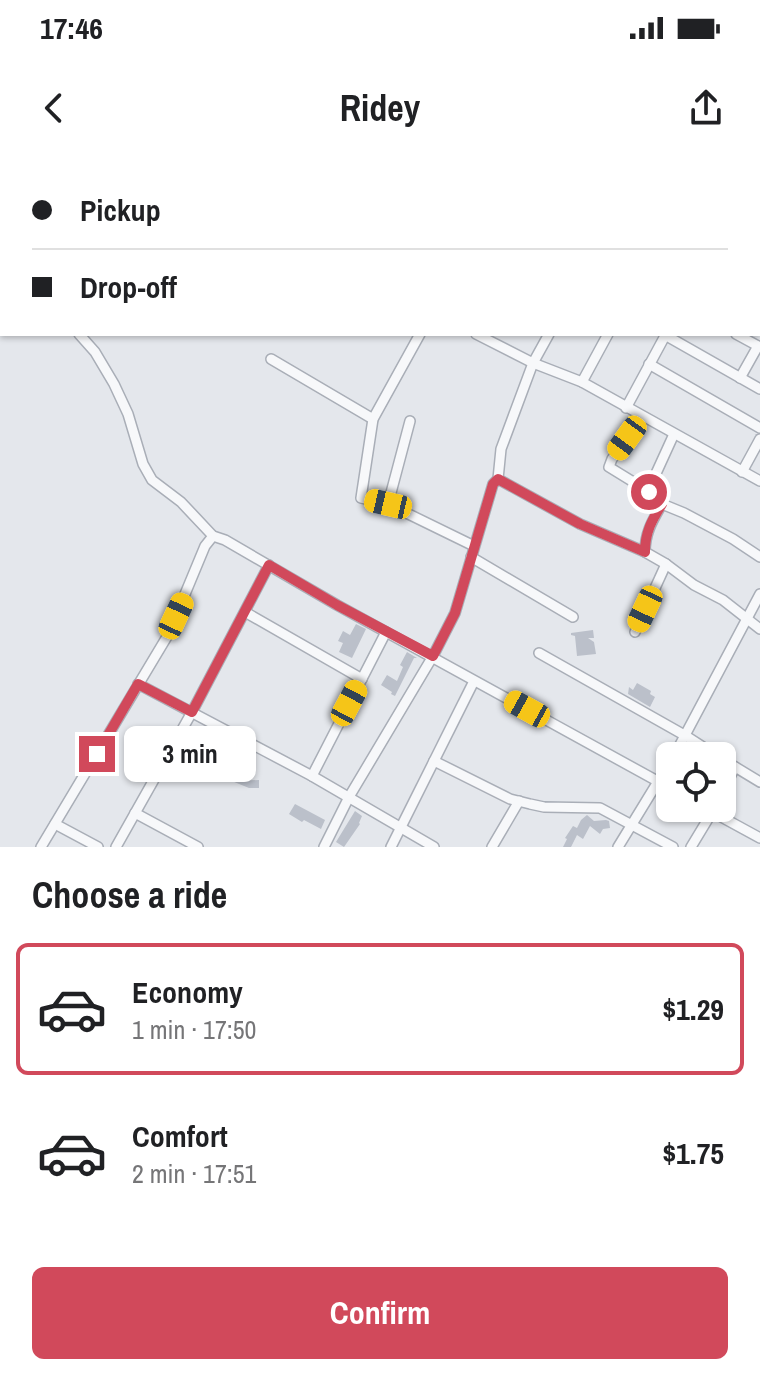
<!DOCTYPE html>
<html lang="en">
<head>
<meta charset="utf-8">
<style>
  body { margin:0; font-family:"Archivo Narrow",sans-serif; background:#f2f2f2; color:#202124; height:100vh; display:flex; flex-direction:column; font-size:30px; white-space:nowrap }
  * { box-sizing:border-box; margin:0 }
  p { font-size:26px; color:#757577 }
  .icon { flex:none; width:44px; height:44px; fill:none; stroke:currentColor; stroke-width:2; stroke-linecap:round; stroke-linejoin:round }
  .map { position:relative; height:687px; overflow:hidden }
  .panel { display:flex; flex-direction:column; background:#fff; flex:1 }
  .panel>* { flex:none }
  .banner { position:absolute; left:0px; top:0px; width:760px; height:176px; box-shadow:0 2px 6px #0004; display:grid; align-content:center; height:176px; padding:0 32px; background:#fff }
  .controls { position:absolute; left:656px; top:582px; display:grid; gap:16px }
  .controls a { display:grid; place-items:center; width:80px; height:80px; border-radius:12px; background:#fff; box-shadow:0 2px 6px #0004; font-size:40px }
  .end { position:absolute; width:36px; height:36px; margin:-18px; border:10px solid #d1495b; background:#fff; box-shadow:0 0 0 4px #fff }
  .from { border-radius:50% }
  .bubble { position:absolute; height:56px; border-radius:12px; background:#fff; box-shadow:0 2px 6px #0004; font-size:26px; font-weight:700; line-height:56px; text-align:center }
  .car { position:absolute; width:24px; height:48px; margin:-24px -12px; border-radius:10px; box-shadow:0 0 6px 2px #0007; background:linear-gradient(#f5c518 24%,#345 0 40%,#f5c518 0 76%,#345 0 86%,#f5c518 0) }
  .banner b { display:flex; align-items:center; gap:28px; height:76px; font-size:30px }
  .banner b+b { border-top:2px solid #e0e0e0 }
  .banner i { width:20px; height:20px; background:#202124 }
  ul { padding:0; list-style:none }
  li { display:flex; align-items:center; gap:24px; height:132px; margin:0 16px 12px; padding:0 16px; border:4px solid transparent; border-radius:12px }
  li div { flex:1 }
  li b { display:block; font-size:30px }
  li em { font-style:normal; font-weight:700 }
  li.selected { border-color:#d1495b }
  li>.icon { width:72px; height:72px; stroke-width:1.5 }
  h2 { padding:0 32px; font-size:36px; line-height:96px }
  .primary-button { display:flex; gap:16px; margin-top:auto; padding:16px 32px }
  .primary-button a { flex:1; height:92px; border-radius:12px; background:#d1495b; color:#fff; font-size:32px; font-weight:700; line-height:92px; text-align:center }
  .status { display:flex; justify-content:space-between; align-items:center; height:56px; padding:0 40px; background:#fff; direction:ltr }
  .status svg { height:22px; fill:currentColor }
  header { display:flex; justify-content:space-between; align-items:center; height:104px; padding:0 32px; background:#fff; font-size:36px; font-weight:700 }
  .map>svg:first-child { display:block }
  .building { fill:#bbc0ca }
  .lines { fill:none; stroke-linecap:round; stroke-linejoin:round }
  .minor-casing { stroke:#a9aeb7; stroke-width:12 }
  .minor { stroke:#f7f8fa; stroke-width:9 }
  .route { stroke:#d1495b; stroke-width:10 }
</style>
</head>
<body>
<div class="status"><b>17:46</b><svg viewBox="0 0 49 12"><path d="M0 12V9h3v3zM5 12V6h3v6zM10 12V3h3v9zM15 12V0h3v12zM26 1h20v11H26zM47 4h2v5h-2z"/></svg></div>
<header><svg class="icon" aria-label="back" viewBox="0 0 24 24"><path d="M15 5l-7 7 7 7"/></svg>Ridey<svg class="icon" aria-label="share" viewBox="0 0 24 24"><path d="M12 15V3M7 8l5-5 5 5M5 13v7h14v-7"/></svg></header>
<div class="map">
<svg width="760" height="687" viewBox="0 0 760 687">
  <rect width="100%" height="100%" fill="#e4e7ec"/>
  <!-- building -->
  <g class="building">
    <path d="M356,464L366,469L352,498L339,492L343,483L338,481L343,471L350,475Z"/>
    <path d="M593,470L594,478H588L594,482L596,494L577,496L575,476L571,475V473Z"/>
    <path d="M407,492L417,498H414L395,536L391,534L392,532L381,525L387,515L397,521L403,507L400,505Z"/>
    <path d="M637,523L651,531L650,534L655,537L650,547L628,534L629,527L633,530Z"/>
    <path d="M240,588L246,590L233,621L259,620V628H249L222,617L229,600L234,603Z"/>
    <path d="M295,644L325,660L321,669L304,660L302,662L289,654Z"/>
    <path d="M355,651L362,656L359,663L360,664L344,687L336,682Z"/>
    <path d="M587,655L594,661L606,660L609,661L610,668L603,669L600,674L590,666L583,679L577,675L571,687H563L567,679L565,678L573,666L577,668L581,660Z"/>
  </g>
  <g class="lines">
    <defs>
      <g id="minor">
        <path d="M187,0L192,2"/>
        <path d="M285,0L289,2"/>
        <path d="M525,0L528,2"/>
        <path d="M621,0L624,2"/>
        <path d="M207,2L208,0"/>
        <path d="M356,2L357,0"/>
        <path d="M435,2V0"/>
        <path d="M499,2L501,0"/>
        <path d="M642,2L643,0"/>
        <path d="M701,2L702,0"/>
        <path d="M758,7L760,4"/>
        <path d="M758,37L760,38"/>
        <path d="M0,43H2"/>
        <path d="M758,75L760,76"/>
        <path d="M0,108L2,109"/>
        <path d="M758,129L760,130"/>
        <path d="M79,174L95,192L114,224L128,254L143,304L152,320L181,342L213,376L225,380L337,445L670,628"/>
        <path d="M420,174L373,259L361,338L388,344L474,386"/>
        <path d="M476,174L533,203L582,222L760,321"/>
        <path d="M549,174L533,203L501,289L498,319L580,364L645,392L666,404L694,425L723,440L760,469"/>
        <path d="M736,174L760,187"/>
        <path d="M665,175L760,229"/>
        <path d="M271,199L373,259"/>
        <path d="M649,204L760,268"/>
        <path d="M740,218L758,186"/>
        <path d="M582,222L608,174"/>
        <path d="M626,248L666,174"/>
        <path d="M643,257L612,299L609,307L648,331"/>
        <path d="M742,312L760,279"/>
        <path d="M388,344L410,261"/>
        <path d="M662,344L648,331L674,274"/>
        <path d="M645,392C645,372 653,360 662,344L684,353L733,379L760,397"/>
        <path d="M471,397L573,457"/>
        <path d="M245,452L362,519"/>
        <path d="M635,472L666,404"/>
        <path d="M539,493L686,576L717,596"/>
        <path d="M138,524L312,616L434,687"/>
        <path d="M674,596L760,434"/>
        <path d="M722,599L760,622"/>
        <path d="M434,601L510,639L530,644L544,647L600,648L673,687"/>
        <path d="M312,616L386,472"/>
        <path d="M722,633L735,607"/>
        <path d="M705,648L760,678"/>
        <path d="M135,653L198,687"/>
        <path d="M55,664L98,687"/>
        <path d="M41,687L168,475L205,386L213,376"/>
        <path d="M116,687L192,552L269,405"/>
        <path d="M324,687L349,637L433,496L455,453L493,324L498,319"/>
        <path d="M391,687L474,521"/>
        <path d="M492,687L519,641"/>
        <path d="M618,687L670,602"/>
        <path d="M691,687L714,649"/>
      </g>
    </defs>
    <!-- minor casing -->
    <use href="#minor" class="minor-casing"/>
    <!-- minor -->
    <use href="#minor" class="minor"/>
  </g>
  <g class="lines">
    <!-- route -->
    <path class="route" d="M97,594L138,524L192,552L269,405L337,445L433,496L455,453L493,324L498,319L580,364L645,392C645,372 652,360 662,344L649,332"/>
  </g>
</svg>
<div class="controls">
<a><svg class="icon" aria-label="locate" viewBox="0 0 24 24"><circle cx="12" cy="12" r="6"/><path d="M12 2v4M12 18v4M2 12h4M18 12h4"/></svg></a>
</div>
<i class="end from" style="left:649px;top:332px"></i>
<i class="end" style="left:97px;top:594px"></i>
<div class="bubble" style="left:124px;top:566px;width:132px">3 min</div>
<i class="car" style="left:627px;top:278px;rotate:216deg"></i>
<i class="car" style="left:388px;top:344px;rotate:283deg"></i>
<i class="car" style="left:645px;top:449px;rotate:205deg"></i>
<i class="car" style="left:176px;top:456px;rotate:25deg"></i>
<i class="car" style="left:349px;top:543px;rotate:28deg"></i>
<i class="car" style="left:527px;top:549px;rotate:299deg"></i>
<div class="banner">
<b><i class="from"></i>Pickup</b>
<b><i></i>Drop-off</b>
</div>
</div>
<section class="panel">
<h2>Choose a ride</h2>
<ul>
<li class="selected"><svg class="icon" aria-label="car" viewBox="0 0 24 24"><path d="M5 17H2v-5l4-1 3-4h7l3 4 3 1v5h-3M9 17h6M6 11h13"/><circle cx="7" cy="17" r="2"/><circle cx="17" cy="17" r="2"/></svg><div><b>Economy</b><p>1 min · 17:50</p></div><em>$1.29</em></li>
<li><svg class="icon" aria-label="car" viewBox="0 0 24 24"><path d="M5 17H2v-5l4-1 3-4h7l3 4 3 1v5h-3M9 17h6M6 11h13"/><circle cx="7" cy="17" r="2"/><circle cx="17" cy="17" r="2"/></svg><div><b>Comfort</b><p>2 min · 17:51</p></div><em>$1.75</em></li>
</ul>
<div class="primary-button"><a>Confirm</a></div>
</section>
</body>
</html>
